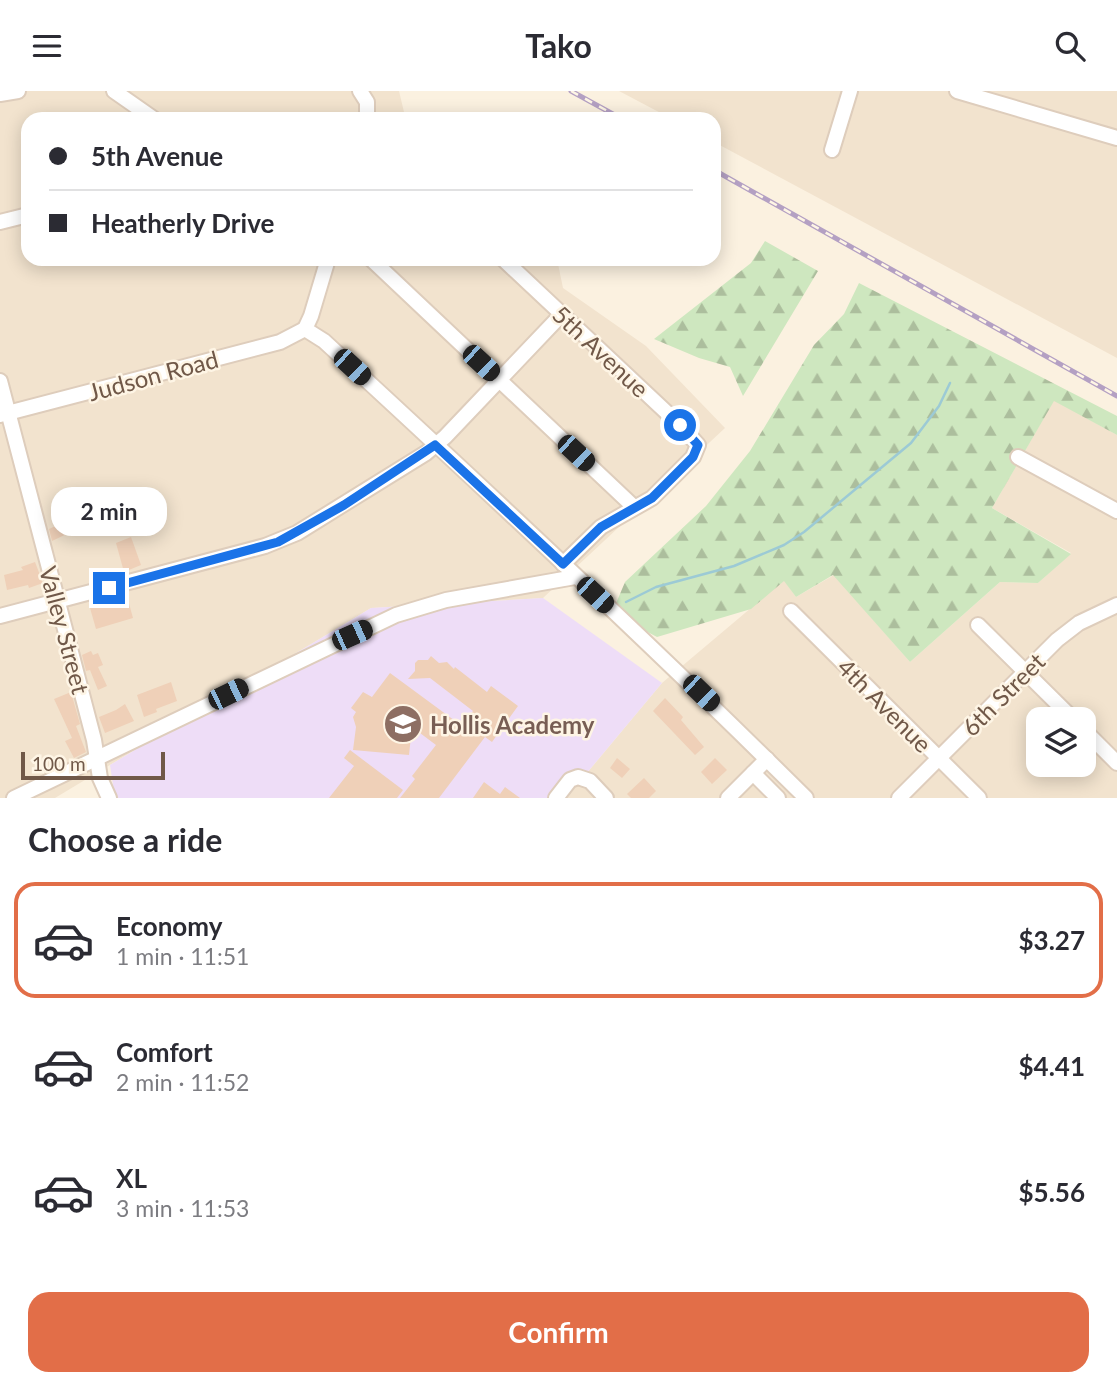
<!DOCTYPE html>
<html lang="en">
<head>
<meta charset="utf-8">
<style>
  body { margin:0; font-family:Lato,sans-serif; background:#f7f7f7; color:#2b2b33; height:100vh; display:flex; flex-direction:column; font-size:26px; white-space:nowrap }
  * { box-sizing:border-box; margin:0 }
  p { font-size:23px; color:#7c7c81 }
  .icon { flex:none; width:38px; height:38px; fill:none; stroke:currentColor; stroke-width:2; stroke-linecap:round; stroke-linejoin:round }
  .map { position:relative; height:707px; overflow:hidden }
  .drawer { display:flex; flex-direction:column; background:#fff; flex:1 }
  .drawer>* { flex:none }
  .top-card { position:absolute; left:21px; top:21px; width:700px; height:154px; border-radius:21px; box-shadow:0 4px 18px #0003; display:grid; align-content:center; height:154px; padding:0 28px; background:#fff }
  .buttons { position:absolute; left:1026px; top:616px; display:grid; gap:14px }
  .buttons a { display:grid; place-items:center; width:70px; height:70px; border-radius:14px; background:#fff; box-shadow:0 4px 18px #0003; font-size:35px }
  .scale { position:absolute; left:21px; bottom:18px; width:144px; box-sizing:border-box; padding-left:7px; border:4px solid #705848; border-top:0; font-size:19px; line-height:24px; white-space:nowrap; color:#705848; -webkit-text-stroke:5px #fef5e5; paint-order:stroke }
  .end { position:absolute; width:32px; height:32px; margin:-16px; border:9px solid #1a73e8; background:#fff; box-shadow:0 0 0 4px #fff }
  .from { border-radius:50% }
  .bubble { position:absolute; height:49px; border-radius:21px; background:#fff; box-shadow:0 4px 18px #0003; font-size:23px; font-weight:700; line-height:49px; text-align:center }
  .car { position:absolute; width:21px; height:42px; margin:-21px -10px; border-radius:9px; box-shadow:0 0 5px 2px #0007; background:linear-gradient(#222 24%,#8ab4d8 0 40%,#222 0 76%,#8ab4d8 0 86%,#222 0) }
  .top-card b { display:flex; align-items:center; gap:24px; height:66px; font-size:26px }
  .top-card b+b { border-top:2px solid #e1e1e2 }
  .top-card i { width:18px; height:18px; background:#2b2b33 }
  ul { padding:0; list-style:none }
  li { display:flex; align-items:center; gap:21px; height:116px; margin:0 14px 10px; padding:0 14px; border:4px solid transparent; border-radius:21px }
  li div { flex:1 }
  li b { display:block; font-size:26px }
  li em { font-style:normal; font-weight:700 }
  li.current { border-color:#e26e48 }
  li>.icon { width:63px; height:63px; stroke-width:1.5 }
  h2 { padding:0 28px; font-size:32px; line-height:84px }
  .action { display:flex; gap:14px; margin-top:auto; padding:14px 28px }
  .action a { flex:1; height:80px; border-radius:21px; background:#e26e48; color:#fff; font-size:28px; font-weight:700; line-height:80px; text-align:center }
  header { display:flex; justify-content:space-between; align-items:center; height:91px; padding:0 28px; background:#fff; font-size:32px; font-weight:700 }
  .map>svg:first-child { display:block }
  .residential { fill:#f2e3ce; fill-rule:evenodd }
  .education { fill:#eeddf7 }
  .forest { fill:url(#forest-firs) }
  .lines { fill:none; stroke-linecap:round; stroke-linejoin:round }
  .stream { stroke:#9ccad5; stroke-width:2.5 }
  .building { fill:#efd0b8 }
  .minor-casing { stroke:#decdbc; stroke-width:18 }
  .minor { stroke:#fff; stroke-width:14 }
  .rail-casing { stroke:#b4a0c3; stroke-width:5 }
  .rail { stroke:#fef5e5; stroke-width:2.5; stroke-dasharray:8; stroke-linecap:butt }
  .route { stroke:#1a73e8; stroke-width:9 }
  .labels { text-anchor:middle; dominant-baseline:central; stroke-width:5; stroke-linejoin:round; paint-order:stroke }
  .street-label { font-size:24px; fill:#705848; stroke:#fef5e5 }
  .education-label { font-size:24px; font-weight:bold; fill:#785e54; stroke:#fef5e5; text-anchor:start }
</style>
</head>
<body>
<header><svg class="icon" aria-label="menu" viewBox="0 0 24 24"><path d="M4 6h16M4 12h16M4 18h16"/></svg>Tako<svg class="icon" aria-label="search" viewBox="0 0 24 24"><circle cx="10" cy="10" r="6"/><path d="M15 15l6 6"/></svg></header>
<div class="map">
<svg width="1117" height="707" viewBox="0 0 1117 707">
  <defs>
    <pattern id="forest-firs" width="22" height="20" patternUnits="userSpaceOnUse" patternTransform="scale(1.75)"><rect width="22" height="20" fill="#cee7bf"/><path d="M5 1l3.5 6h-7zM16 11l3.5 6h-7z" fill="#acbe9d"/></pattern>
  </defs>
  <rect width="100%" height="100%" fill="#fbf1e0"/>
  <!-- residential -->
  <g class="residential">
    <path d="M0,0H399L404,21L414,28H28V168H557L563,197L646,255L725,337L543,507L371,517L55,707H0Z"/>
    <path d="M619,0H1117V267L714,51V28H672Z"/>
    <path d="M1054,309L1117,344V707H566L662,592L784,489L796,506L834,484L910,571L1000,491L1038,492L1071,462L992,417ZM1038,628H1083V674H1038Z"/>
  </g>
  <!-- education -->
  <path class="education" d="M543,507L662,592L566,707H115L110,674L371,517Z"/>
  <!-- forest -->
  <g class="forest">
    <path d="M765,150L818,180L743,305L730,276L699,267L654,248L751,172Z"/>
    <path d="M859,192L1117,325V344L1054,310L992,417L1071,463L1038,492L1000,491L910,571L833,484L796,506L784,490L751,518L657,546L612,522L625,491L706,415L750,360L814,254L844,223Z"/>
  </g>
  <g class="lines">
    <!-- stream -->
    <path class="stream" d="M626,511L656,496L734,475L784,454L804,441L911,352L939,315L950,292"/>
  </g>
  <!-- building -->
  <g class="building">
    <path d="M68,429L73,440L52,450L49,438Z"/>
    <path d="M131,446L141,474L124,481L116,452Z"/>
    <path d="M35,471L43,492L29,497L28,494L7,499L4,484L23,479L21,476Z"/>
    <path d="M128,509L133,527L96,538L90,517Z"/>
    <path d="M91,560L93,564L98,562L103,574L98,576L107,595L98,599L90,579L86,580L82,564Z"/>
    <path d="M431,565L439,572L447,571L454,578L455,576L487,601L491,595L518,615L492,651L485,646L439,707H400L415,688L412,685L436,654L412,636L409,664L353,659L356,636L353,626L356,621L351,617L363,601L372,606L390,582L462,635L473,620L430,587L408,588L415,580V572L418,569H428Z"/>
    <path d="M171,591L177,610L156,618L157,621L144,626L137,604Z"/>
    <path d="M71,601L80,633L76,635L86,661L74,667L65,650L72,647L54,608Z"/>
    <path d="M665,607L683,626L681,629L704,656L695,664L653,620Z"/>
    <path d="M125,613L134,630L105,642L99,626L116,619Z"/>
    <path d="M350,659L403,699L397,707H329L354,675L344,667Z"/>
    <path d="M617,667L630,678L622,687L610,677Z"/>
    <path d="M715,667L727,679L712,693L701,681Z"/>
    <path d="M644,687L656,700L649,707H631L627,703Z"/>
    <path d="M484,691L500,703L505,696L520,707H473Z"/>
  </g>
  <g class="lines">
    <defs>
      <g id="minor">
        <path d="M114,0L154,28"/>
        <path d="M360,0L367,11V28"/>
        <path d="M957,0L1117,47"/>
        <path d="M0,3L18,0"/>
        <path d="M832,59L850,0"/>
        <path d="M0,131L28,124"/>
        <path d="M371,168L634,416"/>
        <path d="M503,168L680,334L698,354L693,366L652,407L601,436L563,473"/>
        <path d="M305,238L324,250C487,400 649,551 806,707"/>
        <path d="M305,238L311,225L328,168"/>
        <path d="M0,290L94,649L100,687L109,707"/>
        <path d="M0,324L280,251L305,238"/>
        <path d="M1018,366L1117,420"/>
        <path d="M791,520L979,707"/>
        <path d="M0,525L265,455L297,442L426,362L445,346L562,223"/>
        <path d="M978,534L1073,628"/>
        <path d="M1083,638L1117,672"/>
        <path d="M753,682L778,707"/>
        <path d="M14,707L396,524L446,509L575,486"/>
        <path d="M556,707L570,689L578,686L590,690L606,707"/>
        <path d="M728,707L767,668"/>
        <path d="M899,707L1057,549L1079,532L1117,514"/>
      </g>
    </defs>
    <!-- minor casing -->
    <use href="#minor" class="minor-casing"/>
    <!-- minor -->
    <use href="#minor" class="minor"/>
    <defs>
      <g id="rail">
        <path d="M571,0L622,28"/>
        <path d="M714,79L1117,305"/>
      </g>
    </defs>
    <!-- rail casing -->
    <use href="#rail" class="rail-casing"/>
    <!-- rail -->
    <use href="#rail" class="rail"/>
  </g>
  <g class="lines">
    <!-- route -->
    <path class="route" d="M109,497L278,451L344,414L435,354L563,473L601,436L652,407L693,366L698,354L680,334"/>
  </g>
  <!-- icons -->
  <defs>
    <symbol id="school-disc" viewBox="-11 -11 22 22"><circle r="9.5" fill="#8d6e63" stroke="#fef5e5"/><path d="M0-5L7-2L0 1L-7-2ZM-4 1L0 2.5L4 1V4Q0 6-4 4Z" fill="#fff"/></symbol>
  </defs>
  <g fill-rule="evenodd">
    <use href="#school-disc" x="381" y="611" width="44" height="44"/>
  </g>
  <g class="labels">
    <!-- street labels -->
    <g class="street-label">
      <text transform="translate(601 260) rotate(43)">5th Avenue</text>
      <text transform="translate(153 284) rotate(-15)">Judson Road</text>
      <text transform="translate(65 539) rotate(75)">Valley Street</text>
      <text transform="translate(1003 603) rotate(-45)">6th Street</text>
      <text transform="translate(885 614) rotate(45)">4th Avenue</text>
    </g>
    <!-- education labels -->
    <g class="education-label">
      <text x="430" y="633">Hollis Academy</text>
    </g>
  </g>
</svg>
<div class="buttons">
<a><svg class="icon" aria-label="layers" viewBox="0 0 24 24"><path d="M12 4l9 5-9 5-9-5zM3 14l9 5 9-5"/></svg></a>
</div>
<div class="scale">100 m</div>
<i class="end from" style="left:680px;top:334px"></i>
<i class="end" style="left:109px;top:497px"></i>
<div class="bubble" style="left:51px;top:396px;width:116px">2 min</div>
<i class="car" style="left:481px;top:272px;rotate:133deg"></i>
<i class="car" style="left:352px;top:276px;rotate:133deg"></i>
<i class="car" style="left:576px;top:362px;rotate:133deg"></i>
<i class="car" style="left:595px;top:504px;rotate:133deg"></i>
<i class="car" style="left:352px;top:544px;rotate:66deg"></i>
<i class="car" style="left:701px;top:602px;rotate:134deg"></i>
<i class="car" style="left:228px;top:603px;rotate:64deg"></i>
<div class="top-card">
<b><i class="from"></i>5th Avenue</b>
<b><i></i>Heatherly Drive</b>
</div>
</div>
<section class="drawer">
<h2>Choose a ride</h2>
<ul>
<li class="current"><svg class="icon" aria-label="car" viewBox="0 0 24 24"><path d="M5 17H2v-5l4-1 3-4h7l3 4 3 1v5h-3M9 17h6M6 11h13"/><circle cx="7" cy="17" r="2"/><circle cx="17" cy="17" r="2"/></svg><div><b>Economy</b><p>1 min · 11:51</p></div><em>$3.27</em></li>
<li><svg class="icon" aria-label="car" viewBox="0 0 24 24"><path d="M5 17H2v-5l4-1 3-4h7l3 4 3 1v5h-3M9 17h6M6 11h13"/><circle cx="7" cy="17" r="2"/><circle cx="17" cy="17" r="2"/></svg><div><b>Comfort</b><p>2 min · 11:52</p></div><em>$4.41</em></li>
<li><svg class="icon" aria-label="car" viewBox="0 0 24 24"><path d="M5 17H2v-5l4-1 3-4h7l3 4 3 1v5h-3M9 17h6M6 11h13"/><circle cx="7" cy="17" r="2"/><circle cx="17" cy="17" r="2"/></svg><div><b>XL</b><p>3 min · 11:53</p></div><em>$5.56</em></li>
</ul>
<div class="action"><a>Confirm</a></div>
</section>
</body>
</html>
